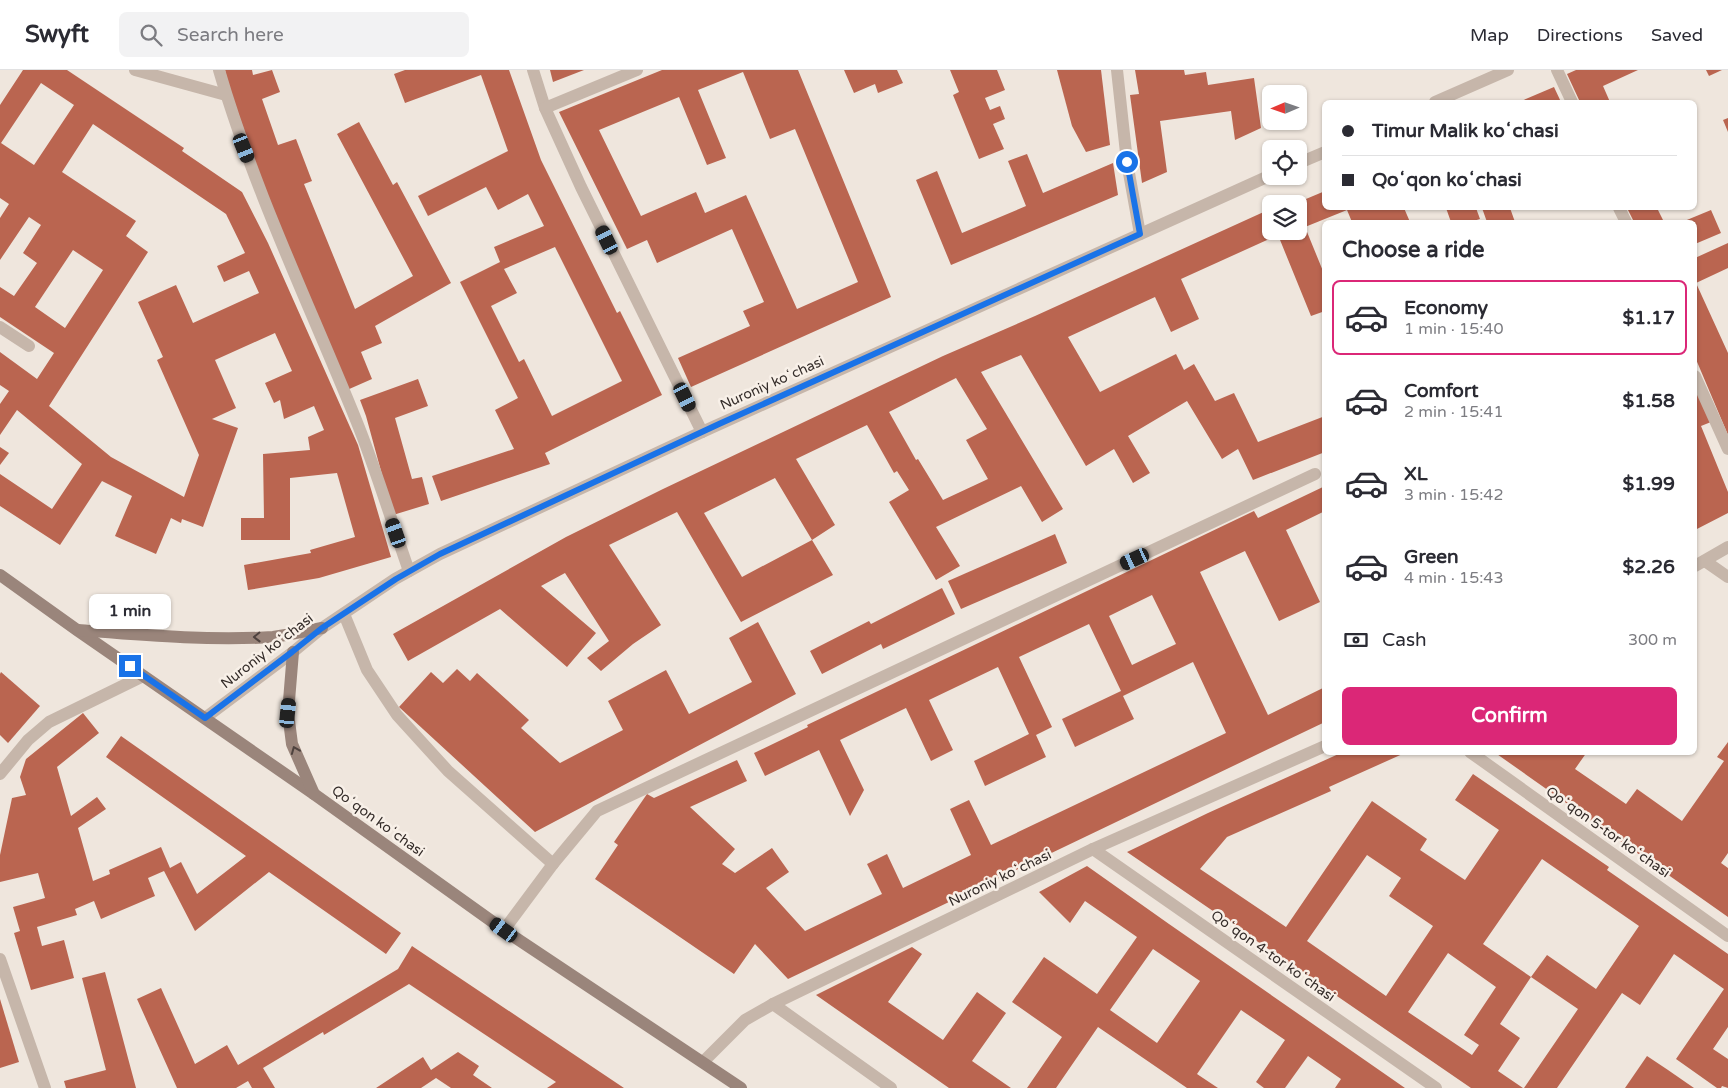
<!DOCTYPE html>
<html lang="en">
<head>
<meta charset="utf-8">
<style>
  body { margin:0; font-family:"Varela Round",sans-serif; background:#f2f2f3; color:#2b2b33; height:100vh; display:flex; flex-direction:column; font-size:19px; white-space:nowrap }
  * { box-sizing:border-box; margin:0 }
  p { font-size:16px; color:#7c7c81 }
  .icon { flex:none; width:28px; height:28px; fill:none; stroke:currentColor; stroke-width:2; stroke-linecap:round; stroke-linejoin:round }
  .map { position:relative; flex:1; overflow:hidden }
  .side { position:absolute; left:1322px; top:150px; width:375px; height:535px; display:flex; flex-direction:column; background:#fff; border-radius:8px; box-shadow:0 1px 4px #0004 }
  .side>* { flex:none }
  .banner { position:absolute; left:1322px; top:30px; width:375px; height:110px; border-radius:8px; box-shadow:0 1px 4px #0004; display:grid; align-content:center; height:110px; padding:0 20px; background:#fff }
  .needle { width:32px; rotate:268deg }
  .tools { position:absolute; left:1262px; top:15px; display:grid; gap:10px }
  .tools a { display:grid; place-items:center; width:45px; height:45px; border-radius:8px; background:#fff; box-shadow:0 1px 4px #0004; font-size:25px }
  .end { position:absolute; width:22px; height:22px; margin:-11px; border:6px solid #1a73e8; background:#fff; box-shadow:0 0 0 2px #fff }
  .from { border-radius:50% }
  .bubble { position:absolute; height:35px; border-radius:8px; background:#fff; box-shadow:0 1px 4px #0004; font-size:16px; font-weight:700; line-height:35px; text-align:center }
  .car { position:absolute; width:15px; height:30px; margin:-15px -8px; border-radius:6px; box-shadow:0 0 4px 1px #0007; background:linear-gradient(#222 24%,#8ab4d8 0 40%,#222 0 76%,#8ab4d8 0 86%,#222 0) }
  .banner b { display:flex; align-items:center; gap:18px; height:48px; font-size:19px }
  .banner b+b { border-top:1px solid #e1e1e2 }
  .banner i { width:12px; height:12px; background:#2b2b33 }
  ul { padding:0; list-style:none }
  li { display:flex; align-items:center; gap:15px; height:75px; margin:0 10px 8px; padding:0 10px; border:2px solid transparent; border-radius:8px }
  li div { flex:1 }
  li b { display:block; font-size:19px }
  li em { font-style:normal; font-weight:700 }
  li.selected { border-color:#db2777 }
  li>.icon { width:45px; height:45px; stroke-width:1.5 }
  h2 { padding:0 20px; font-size:22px; line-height:60px }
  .pay { display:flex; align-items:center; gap:12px; height:55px; padding:0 20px; font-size:19px }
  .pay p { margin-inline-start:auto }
  .button { display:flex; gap:10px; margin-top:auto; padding:10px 20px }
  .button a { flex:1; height:58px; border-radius:8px; background:#db2777; color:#fff; font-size:20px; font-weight:700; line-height:58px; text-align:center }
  header { display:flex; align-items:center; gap:30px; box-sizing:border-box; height:70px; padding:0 25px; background:#fff; border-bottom:1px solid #e1e1e2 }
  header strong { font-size:24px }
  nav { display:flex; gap:28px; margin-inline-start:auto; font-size:18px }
  .search { width:350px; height:45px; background:#f2f2f3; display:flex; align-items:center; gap:12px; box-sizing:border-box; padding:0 18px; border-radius:8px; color:#7c7c81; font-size:19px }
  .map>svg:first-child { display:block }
  .building { fill:#ba6550; fill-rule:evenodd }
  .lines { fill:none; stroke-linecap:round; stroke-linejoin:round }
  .service { stroke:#c6b6aa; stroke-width:12 }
  .minor { stroke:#c6b6aa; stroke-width:12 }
  .tertiary { stroke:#c6b6aa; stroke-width:12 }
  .secondary { stroke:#9a857b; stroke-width:12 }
  .oneway { stroke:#4e423e }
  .route { stroke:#1a73e8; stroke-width:6 }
  .labels { text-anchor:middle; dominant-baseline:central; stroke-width:5; stroke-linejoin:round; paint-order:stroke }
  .street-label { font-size:14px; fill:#342c29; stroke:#f8f0e8 }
</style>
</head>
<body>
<header>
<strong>Swyft</strong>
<div class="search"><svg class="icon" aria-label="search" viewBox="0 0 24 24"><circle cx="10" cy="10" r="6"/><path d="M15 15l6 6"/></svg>Search here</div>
<nav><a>Map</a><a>Directions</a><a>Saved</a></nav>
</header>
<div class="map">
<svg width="1728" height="1018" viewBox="0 0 1728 1018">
  <rect width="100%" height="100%" fill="#efe6dd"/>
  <!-- building -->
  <g class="building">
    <path d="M23,0H67L184,78L182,81L242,122L268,173L358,375L391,487L319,508L248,520L244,495L311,483L310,480L355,467L337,403L290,408V470H241V448H264L263,384L310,380L308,367L324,360L314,336L284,349L280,330L274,333L265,313L292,301L275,263L215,290L236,338L212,349L238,358L203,457L182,449L181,453L171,448L156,484L115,466L132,426L102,411L60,475L0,436V404L52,439L82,394L17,340L0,365V334L9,321L0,315V282L37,309L54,283L0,247V217L14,226L37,193L23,183L41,155L29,147L0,190V148L9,134L0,128V35ZM41,13L74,35L34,95L1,73ZM93,54L226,144L245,183L217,196L224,212L249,201L259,223L193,253L176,215L138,232L163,287L157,290L199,385L184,427L111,387L49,336L148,182L126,166L136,151L62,102ZM73,180L103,200L65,258L35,237Z"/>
    <path d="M225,0H252L253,5L272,0L280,22L262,29L278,75L296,69L312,111L304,114L355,239L413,206L337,64L359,52L393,115L397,112L451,213L375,256L382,273L361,282L372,309L347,320L259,105L228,13Z"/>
    <path d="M405,0H509L541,90L617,243L620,241L662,325L545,383L550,394L441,431L432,406L514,379L495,340L518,328L460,212L500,192L494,177L544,156L528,124L498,140L486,117L428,146L418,126L508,81L481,5L405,33L394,4ZM555,177L622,311L552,346L524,289L519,292L491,236L517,223L504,199Z"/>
    <path d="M550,0H584L553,12Z"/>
    <path d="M662,0H798L891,227L691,317L678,288L750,256L743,241L764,232L732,159L657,193L647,170L627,179L559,42ZM743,2L770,69L795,59L858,212L797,239L746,125L705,143L696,122L641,146L599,60L679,27L707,95L726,88L698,20Z"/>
    <path d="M844,0H897L903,13L878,23L875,14L854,23Z"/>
    <path d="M950,0H997L1005,20L985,28L990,40L1000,36L1005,49L993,54L1004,79L979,89L953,25L959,22Z"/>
    <path d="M1057,0H1101L1110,75L1086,82L1072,56Z"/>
    <path d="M1135,0H1184L1185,5L1206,2L1208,15L1254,8L1261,58L1235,70L1231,41L1160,51L1167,102L1142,113L1130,25L1139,24Z"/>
    <path d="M1576,0H1638L1603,16L1610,32H1580L1567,4Z"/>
    <path d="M1706,0H1722L1709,6Z"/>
    <path d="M1554,17L1561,32H1519Z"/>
    <path d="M1728,48V62L1723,50Z"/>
    <path d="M1027,84L1043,123L1113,93L1118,125L951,195L916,110L937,101L962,163L1026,136L1008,91Z"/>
    <path d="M1325,121V138H1404L1410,152H1352L1347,140L1305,157L1325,206V241L1311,246L1278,165L1181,209L1199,249L1171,262L1155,227L1068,267L1100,322L1176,284L1184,300L1194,294L1215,331L1234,323L1258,372L1325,346V382L1253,410L1238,379L1222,389L1187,331L1128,366L1150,403L1133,413L1114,379L1086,396L1021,285L981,302L1063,439L1042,452L1021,416L936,457L960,496L936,510L889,432L909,420L897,401L894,403L867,355L796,389L835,455L812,470L833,505L741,552L677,442L609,475L661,555L633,574L601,601L587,588L609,571L565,503L541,516L596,563L567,597L500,539L408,591L393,564L566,467L663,419L943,286L1035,246L1268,140L1269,144L1271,143V161H1299V134H1294ZM956,308L987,359L966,370L988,409L943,430L918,389L916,390L889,342ZM775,408L812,470L742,507L704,443Z"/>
    <path d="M1446,138H1476L1480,149L1470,152H1451Z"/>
    <path d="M1482,138H1510L1515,152H1487Z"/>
    <path d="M1627,138H1657L1664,152H1634Z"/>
    <path d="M1711,140L1721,163L1695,174V152H1682Z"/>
    <path d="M1728,173V198L1696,213L1728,283V365L1695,287V188Z"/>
    <path d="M418,309L428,336L395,348L412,409L422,407L429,434L393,445L366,346L360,330Z"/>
    <path d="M1695,314L1711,352L1701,356L1728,422V443L1695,460Z"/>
    <path d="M0,377L9,383L0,395Z"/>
    <path d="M1325,416V441L1286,460L1320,532L1279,551L1245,481L1200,502L1268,645L1325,617V652L788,909L755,874L734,904L595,809L618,775L614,772L647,724L654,728L737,690L747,711L690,737L735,779L722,794L735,803L772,778L789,802L766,818L805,861L882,824L867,794L887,784L903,818L971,785L950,739L969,730L991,775L1226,663L1193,592L1123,626L1134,649L1075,677L1062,649L1121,621L1089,554L1019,587L1052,657L1036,665L1046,687L985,716L974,691L1029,664L998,597L929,630L953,680L931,691L906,638L840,670L864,720L850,746L819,680L765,706L754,683L808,657L807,655L1254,441L1258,448ZM1152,525L1176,574L1132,595L1109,546Z"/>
    <path d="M1055,464L1067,493L961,539L948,511Z"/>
    <path d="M942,518L955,544L883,579L881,574L822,604L810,581L869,551L871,554Z"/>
    <path d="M758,552L796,624L535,762L399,637L431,602L443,613L457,599L470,611L477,603L529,650L521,658L560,693L623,660L608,631L666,600L689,644L752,612L729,568Z"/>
    <path d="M1,602L40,636L8,673L0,665V604Z"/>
    <path d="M83,643L99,663L57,697L71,746L97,727L106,739L78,758L93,811L110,804L109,800L161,777L170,798L181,792L197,824L246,786L106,687L121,666L401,863L386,884L269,802L195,861L164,801L148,808L155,826L101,849L94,831L75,839L77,845L37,857L42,876L64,870L74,908L31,920L14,863L20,861L13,837L45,828L38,803L0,812V785L12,728L26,725L20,707L26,689Z"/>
    <path d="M1728,672V783L1721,793L1728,798V847L1494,682H1587L1575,699L1626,734L1637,719L1682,751L1724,691L1717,687Z"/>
    <path d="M1343,682H1407L1329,717L1331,721L1227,767L1200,799L1286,857L1372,731L1427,769L1420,780L1465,810L1499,760L1455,730L1473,704L1609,797L1607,800L1728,884V957L1713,979L1728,989V1018L1722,1016L1721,1018H1717L1676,989L1724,919L1674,884L1640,935L1622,923L1557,1018H1524L1578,939L1531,907L1547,885L1596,919L1639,856L1542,789L1483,874L1531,907L1500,954L1520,968L1498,1001L1523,1018H1471L1127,782L1208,743ZM1367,785L1401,808L1389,826L1433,856L1386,926L1307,871ZM1448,883L1496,917L1464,965L1479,975L1472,985L1408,942Z"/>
    <path d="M1087,796L1169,854L1405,1018H1335L1341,1009L1308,986L1285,1018H1264L1256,1012L1285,970L1241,940L1197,1004L1218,1018H1187L1098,957L1056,1018H1027L1062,967L1012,932L1044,887L1097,924L1137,867L1085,831L1070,853L1039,822ZM1153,879L1200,911L1157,973L1110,940Z"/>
    <path d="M412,876L624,1018H547L556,1012L409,914L324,965L323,962L263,998L275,1018H252L248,1011L236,1018H177L137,929L161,918L195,994L227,975L238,995L398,899Z"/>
    <path d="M912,877L922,884L888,932L943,970L977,922L1006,943L972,991L1011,1018H949L816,925Z"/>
    <path d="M105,902L136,1018H66L64,1011L106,1000L82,908Z"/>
    <path d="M0,929L19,992L0,998Z"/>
    <path d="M458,982L479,996L473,1005L492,1018H451L436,1008L421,1018H376L423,987L431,1000Z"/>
    <path d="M1647,986L1668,1000L1694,1018H1625Z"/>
  </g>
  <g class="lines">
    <!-- service -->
    <path class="service" d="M773,934L891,1018"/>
    <!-- minor -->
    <g class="minor">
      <path d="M135,0L226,25"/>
      <path d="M219,0C254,120 309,234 356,350C376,399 391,450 409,501"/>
      <path d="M533,0L545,38L581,117L702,362"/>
      <path d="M1117,0L1127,92L1140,164"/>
      <path d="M1557,0L1572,32"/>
      <path d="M545,38L637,0"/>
      <path d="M1619,138L1626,152"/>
      <path d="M0,257L29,276"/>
      <path d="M1695,306L1728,379"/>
      <path d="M1705,491L1728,507"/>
      <path d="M1695,496L1728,477"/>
      <path d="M344,544L367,600L397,645L448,701L553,794"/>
      <path d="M1470,682L1728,866"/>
      <path d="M0,704L28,670L49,652L143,606"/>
      <path d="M1093,779L1436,1018"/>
      <path d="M504,860L553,794L597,741L1315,404"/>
      <path d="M0,889L45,1018"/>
      <path d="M703,992L745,950L773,934L1093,779L1325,676"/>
    </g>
    <!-- tertiary -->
    <g class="tertiary">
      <path d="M1435,32L1508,0"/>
      <path d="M1299,93L1325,82"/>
      <path d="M205,648L293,582L322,558L395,509L440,484L702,362L1271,105"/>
    </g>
    <!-- secondary -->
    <g class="secondary">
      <path d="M0,505L77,560L314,724L504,860L741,1018"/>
      <path d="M78,560C143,565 209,571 273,567C289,565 306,561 322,558"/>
      <path d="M293,582L288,643L292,674L314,724"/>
    </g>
  </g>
  <!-- one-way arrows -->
  <defs><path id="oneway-chevron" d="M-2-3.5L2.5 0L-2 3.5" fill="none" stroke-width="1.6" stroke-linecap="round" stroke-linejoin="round" transform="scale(1.25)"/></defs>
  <g class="oneway">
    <use href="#oneway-chevron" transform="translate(257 567) rotate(179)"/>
    <use href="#oneway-chevron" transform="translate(295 680) rotate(-112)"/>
  </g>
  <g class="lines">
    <!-- route -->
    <path class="route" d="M130,596L205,648L292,582L322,558L396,509L440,484L719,354L1140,164L1127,92"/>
  </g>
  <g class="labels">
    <!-- street labels -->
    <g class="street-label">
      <text transform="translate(772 313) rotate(-24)">Nuroniy koʻchasi</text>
      <text transform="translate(267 581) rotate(-38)">Nuroniy koʻchasi</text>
      <text transform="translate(378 751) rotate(36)">Qoʻqon koʻchasi</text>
      <text transform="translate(1608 762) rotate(35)">Qoʻqon 5-tor koʻchasi</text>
      <text transform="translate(1000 808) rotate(-26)">Nuroniy koʻchasi</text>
      <text transform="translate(1273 886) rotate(35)">Qoʻqon 4-tor koʻchasi</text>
    </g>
  </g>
</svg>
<div class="tools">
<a><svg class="needle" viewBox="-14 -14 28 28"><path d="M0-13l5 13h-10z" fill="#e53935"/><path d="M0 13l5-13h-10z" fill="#7c7c81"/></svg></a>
<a><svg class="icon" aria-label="locate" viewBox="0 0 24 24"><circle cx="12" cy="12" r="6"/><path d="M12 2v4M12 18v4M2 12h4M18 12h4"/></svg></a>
<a><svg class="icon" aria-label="layers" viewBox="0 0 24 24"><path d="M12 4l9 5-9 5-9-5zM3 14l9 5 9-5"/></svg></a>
</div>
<i class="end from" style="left:1127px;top:92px"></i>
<i class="end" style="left:130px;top:596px"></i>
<div class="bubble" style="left:89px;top:524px;width:82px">1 min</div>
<i class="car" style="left:244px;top:78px;rotate:158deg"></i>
<i class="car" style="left:607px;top:170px;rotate:334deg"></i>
<i class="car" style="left:685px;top:327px;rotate:154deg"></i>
<i class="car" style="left:396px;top:463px;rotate:341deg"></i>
<i class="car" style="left:1135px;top:489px;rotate:245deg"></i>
<i class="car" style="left:288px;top:643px;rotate:6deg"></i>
<i class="car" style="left:504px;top:860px;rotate:306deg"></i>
<div class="banner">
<b><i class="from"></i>Timur Malik koʻchasi</b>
<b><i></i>Qoʻqon koʻchasi</b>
</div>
<section class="side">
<h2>Choose a ride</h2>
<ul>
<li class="selected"><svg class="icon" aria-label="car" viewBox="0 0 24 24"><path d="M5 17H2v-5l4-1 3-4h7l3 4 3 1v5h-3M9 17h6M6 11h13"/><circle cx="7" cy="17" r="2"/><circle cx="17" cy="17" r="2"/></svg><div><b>Economy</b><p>1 min · 15:40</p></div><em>$1.17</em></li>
<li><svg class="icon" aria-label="car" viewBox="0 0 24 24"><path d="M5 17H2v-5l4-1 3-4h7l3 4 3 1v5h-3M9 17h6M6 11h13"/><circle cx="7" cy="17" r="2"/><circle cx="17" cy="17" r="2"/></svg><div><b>Comfort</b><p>2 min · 15:41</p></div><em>$1.58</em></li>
<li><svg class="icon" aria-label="car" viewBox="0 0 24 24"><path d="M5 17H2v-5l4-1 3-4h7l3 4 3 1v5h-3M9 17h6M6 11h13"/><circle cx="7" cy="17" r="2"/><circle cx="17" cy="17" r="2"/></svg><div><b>XL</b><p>3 min · 15:42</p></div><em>$1.99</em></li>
<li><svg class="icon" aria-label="car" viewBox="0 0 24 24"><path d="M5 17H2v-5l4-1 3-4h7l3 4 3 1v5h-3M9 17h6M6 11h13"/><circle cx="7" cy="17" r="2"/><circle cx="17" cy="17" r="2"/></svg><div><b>Green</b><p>4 min · 15:43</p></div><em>$2.26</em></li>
</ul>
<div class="pay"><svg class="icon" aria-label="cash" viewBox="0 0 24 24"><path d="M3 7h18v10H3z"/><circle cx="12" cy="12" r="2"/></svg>Cash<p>300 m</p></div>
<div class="button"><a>Confirm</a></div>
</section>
</div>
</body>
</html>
